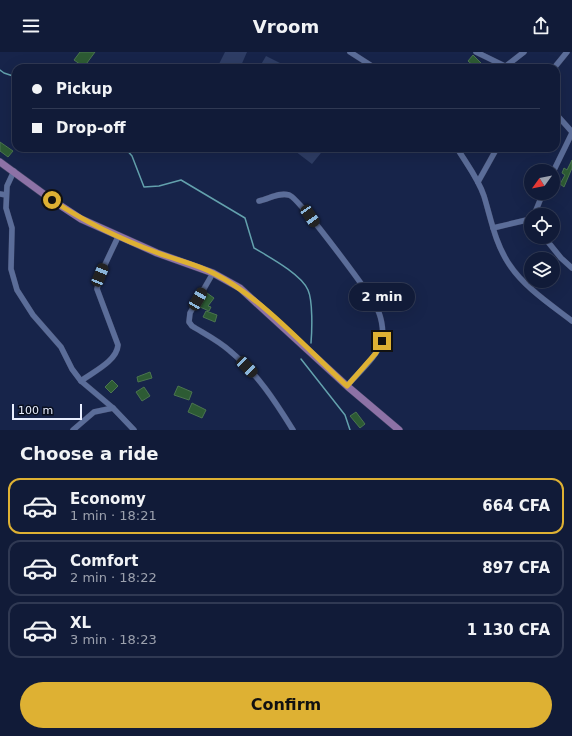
<!DOCTYPE html>
<html lang="en">
<head>
<meta charset="utf-8">
<style>
  body { margin:0; font-family:"DejaVu Sans",sans-serif; background:#1a2440; color:#f1f3f6; height:100vh; display:flex; flex-direction:column; font-size:15px; white-space:nowrap }
  * { box-sizing:border-box; margin:0 }
  p { font-size:13px; color:#9ca1ae }
  .icon { flex:none; width:22px; height:22px; fill:none; stroke:currentColor; stroke-width:2; stroke-linecap:round; stroke-linejoin:round }
  .map { position:relative; height:378px; overflow:hidden }
  .details { display:flex; flex-direction:column; background:#111b38; flex:1 }
  .details>* { flex:none }
  .top-card { position:absolute; left:12px; top:12px; width:548px; height:88px; border-radius:12px; box-shadow:0 4px 16px #0002,0 0 0 1px #303953; display:grid; align-content:center; height:88px; padding:0 20px; background:#111b38 }
  .needle { width:26px; rotate:237deg }
  .buttons { position:absolute; left:524px; top:112px; display:grid; gap:8px }
  .buttons a { display:grid; place-items:center; width:36px; height:36px; border-radius:50%; background:#111b38; box-shadow:0 4px 16px #0002,0 0 0 1px #303953; font-size:20px }
  .scale { position:absolute; left:12px; bottom:10px; width:70px; box-sizing:border-box; padding-left:4px; border:2px solid #e9efff; border-top:0; font-size:11px; line-height:14px; white-space:nowrap; color:#e9efff; -webkit-text-stroke:3px #090f1f; paint-order:stroke }
  .end { position:absolute; width:18px; height:18px; margin:-9px; border:5px solid #deb133; background:#111; box-shadow:0 0 0 2px #111 }
  .from { border-radius:50% }
  .bubble { position:absolute; height:28px; border-radius:14px; background:#111b38; box-shadow:0 4px 16px #0002,0 0 0 1px #303953; font-size:13px; font-weight:700; line-height:28px; text-align:center }
  .car { position:absolute; width:12px; height:24px; margin:-12px -6px; border-radius:5px; box-shadow:0 0 3px 1px #0007; background:linear-gradient(#222 24%,#8ab4d8 0 40%,#222 0 76%,#8ab4d8 0 86%,#222 0) }
  .top-card b { display:flex; align-items:center; gap:14px; height:38px; font-size:15px }
  .top-card b+b { border-top:1px solid #303953 }
  .top-card i { width:10px; height:10px; background:#f1f3f6 }
  ul { padding:0; list-style:none }
  li { display:flex; align-items:center; gap:12px; height:56px; margin:0 8px 6px; padding:0 12px; border:2px solid #303953; border-radius:12px }
  li div { flex:1 }
  li b { display:block; font-size:15px }
  li em { font-style:normal; font-weight:700 }
  li.selected { border-color:#deb133 }
  li>.icon { width:36px; height:36px; stroke-width:1.5 }
  h2 { padding:0 20px; font-size:18px; line-height:48px }
  .primary-button { display:flex; gap:8px; margin-top:auto; padding:8px 20px }
  .primary-button a { flex:1; height:46px; border-radius:24px; background:#deb133; color:#111; font-size:16px; font-weight:700; line-height:46px; text-align:center }
  header { display:flex; justify-content:space-between; align-items:center; height:52px; padding:0 20px; background:#111b38; font-size:18px; font-weight:700 }
  .map>svg:first-child { display:block }
  .green { fill:#2e3d65 }
  .lines { fill:none; stroke-linecap:round; stroke-linejoin:round }
  .stream { stroke:#63a1ad; stroke-width:1.5 }
  .building { fill:#2d5b34; stroke:#4b7450 }
  .minor-casing { stroke:#363d5d; stroke-width:6 }
  .major-casing { stroke:#363d5d; stroke-width:8 }
  .minor { stroke:#5b6d99; stroke-width:5.5 }
  .major { stroke:#8d72a6; stroke-width:7 }
  .route { stroke:#deb133; stroke-width:5 }
</style>
</head>
<body>
<header><svg class="icon" aria-label="menu" viewBox="0 0 24 24"><path d="M4 6h16M4 12h16M4 18h16"/></svg>Vroom<svg class="icon" aria-label="share" viewBox="0 0 24 24"><path d="M12 15V3M7 8l5-5 5 5M5 13v7h14v-7"/></svg></header>
<div class="map">
<svg width="572" height="378" viewBox="0 0 572 378">
  <rect width="100%" height="100%" fill="#17244a"/>
  <!-- green -->
  <g class="green">
    <path d="M225,0H247L240,16H217Z"/>
    <path d="M266,4L290,16H259Z"/>
    <path d="M291,96H325L312,112Z"/>
  </g>
  <g class="lines">
    <!-- stream -->
    <g class="stream">
      <path d="M0,18L4,21L16,25"/>
      <path d="M125,96L132,104L144,135L159,134L181,128L245,166L254,196C269,205 301,222 308,238C313,249 312,279 311,291"/>
      <path d="M301,307L345,363L350,378"/>
    </g>
  </g>
  <!-- building -->
  <g class="building">
    <path d="M80,0H95L84,15L74,8Z"/>
    <path d="M473,3L481,11L476,16L468,9Z"/>
    <path d="M0,90L13,99L8,105L0,99Z"/>
    <path d="M572,108V116L564,135L560,132L565,123L562,121L564,116L567,118Z"/>
    <path d="M207,241L214,246L208,254L211,255L209,259L200,255Z"/>
    <path d="M206,259L217,263L215,270L203,265Z"/>
    <path d="M150,320L152,326L138,330L137,325Z"/>
    <path d="M112,328L118,334L111,341L105,335Z"/>
    <path d="M178,334L192,340L189,348L174,343Z"/>
    <path d="M144,335L150,344L142,349L136,340Z"/>
    <path d="M192,351L206,358L202,366L188,360Z"/>
    <path d="M356,360L365,372L360,376L350,364Z"/>
  </g>
  <g class="lines">
    <defs>
      <g id="minor">
        <path d="M350,0L375,16"/>
        <path d="M476,0L509,16"/>
        <path d="M506,14L524,0"/>
        <path d="M554,16L567,0"/>
        <path d="M556,62L572,80"/>
        <path d="M457,96C466,111 478,126 484,144C491,167 495,191 509,212C524,235 550,252 572,269"/>
        <path d="M14,119L7,134L6,156L12,176L11,217L17,238L33,263L61,295L72,317L81,329L113,356L134,378"/>
        <path d="M553,120L572,81"/>
        <path d="M478,130L497,96"/>
        <path d="M0,142L6,143"/>
        <path d="M259,149C269,147 279,140 289,143C298,145 368,239 375,253C381,262 384,277 382,288C379,303 357,322 347,334"/>
        <path d="M534,163L543,141"/>
        <path d="M493,176L531,167"/>
        <path d="M544,185L561,206L572,216"/>
        <path d="M213,221L190,261L189,270L192,274C205,282 219,289 230,299C257,321 275,349 293,378"/>
        <path d="M81,329C93,320 117,309 118,293L97,237L100,223L118,185"/>
        <path d="M73,378L94,360L113,356"/>
      </g>
      <path id="major" d="M0,110L52,148L81,167L157,201L213,221L240,236L347,334L399,378"/>
    </defs>
    <!-- minor casing -->
    <use href="#minor" class="minor-casing"/>
    <!-- major casing -->
    <use href="#major" class="major-casing"/>
    <!-- minor -->
    <use href="#minor" class="minor"/>
    <!-- major -->
    <use href="#major" class="major"/>
  </g>
  <g class="lines">
    <!-- route -->
    <path class="route" d="M52,148C85,170 120,187 158,201C176,208 197,212 215,222C262,246 307,297 347,334L376,301L382,289"/>
  </g>
</svg>
<div class="buttons">
<a><svg class="needle" viewBox="-14 -14 28 28"><path d="M0-13l5 13h-10z" fill="#e53935"/><path d="M0 13l5-13h-10z" fill="#9ca1ae"/></svg></a>
<a><svg class="icon" aria-label="locate" viewBox="0 0 24 24"><circle cx="12" cy="12" r="6"/><path d="M12 2v4M12 18v4M2 12h4M18 12h4"/></svg></a>
<a><svg class="icon" aria-label="layers" viewBox="0 0 24 24"><path d="M12 4l9 5-9 5-9-5zM3 14l9 5 9-5"/></svg></a>
</div>
<div class="scale">100 m</div>
<i class="end from" style="left:52px;top:148px"></i>
<i class="end" style="left:382px;top:289px"></i>
<div class="bubble" style="left:349px;top:231px;width:66px">2 min</div>
<i class="car" style="left:310px;top:164px;rotate:146deg"></i>
<i class="car" style="left:100px;top:223px;rotate:22deg"></i>
<i class="car" style="left:198px;top:247px;rotate:30deg"></i>
<i class="car" style="left:247px;top:315px;rotate:135deg"></i>
<div class="top-card">
<b><i class="from"></i>Pickup</b>
<b><i></i>Drop-off</b>
</div>
</div>
<section class="details">
<h2>Choose a ride</h2>
<ul>
<li class="selected"><svg class="icon" aria-label="car" viewBox="0 0 24 24"><path d="M5 17H2v-5l4-1 3-4h7l3 4 3 1v5h-3M9 17h6M6 11h13"/><circle cx="7" cy="17" r="2"/><circle cx="17" cy="17" r="2"/></svg><div><b>Economy</b><p>1 min · 18:21</p></div><em>664 CFA</em></li>
<li><svg class="icon" aria-label="car" viewBox="0 0 24 24"><path d="M5 17H2v-5l4-1 3-4h7l3 4 3 1v5h-3M9 17h6M6 11h13"/><circle cx="7" cy="17" r="2"/><circle cx="17" cy="17" r="2"/></svg><div><b>Comfort</b><p>2 min · 18:22</p></div><em>897 CFA</em></li>
<li><svg class="icon" aria-label="car" viewBox="0 0 24 24"><path d="M5 17H2v-5l4-1 3-4h7l3 4 3 1v5h-3M9 17h6M6 11h13"/><circle cx="7" cy="17" r="2"/><circle cx="17" cy="17" r="2"/></svg><div><b>XL</b><p>3 min · 18:23</p></div><em>1 130 CFA</em></li>
</ul>
<div class="primary-button"><a>Confirm</a></div>
</section>
</body>
</html>
